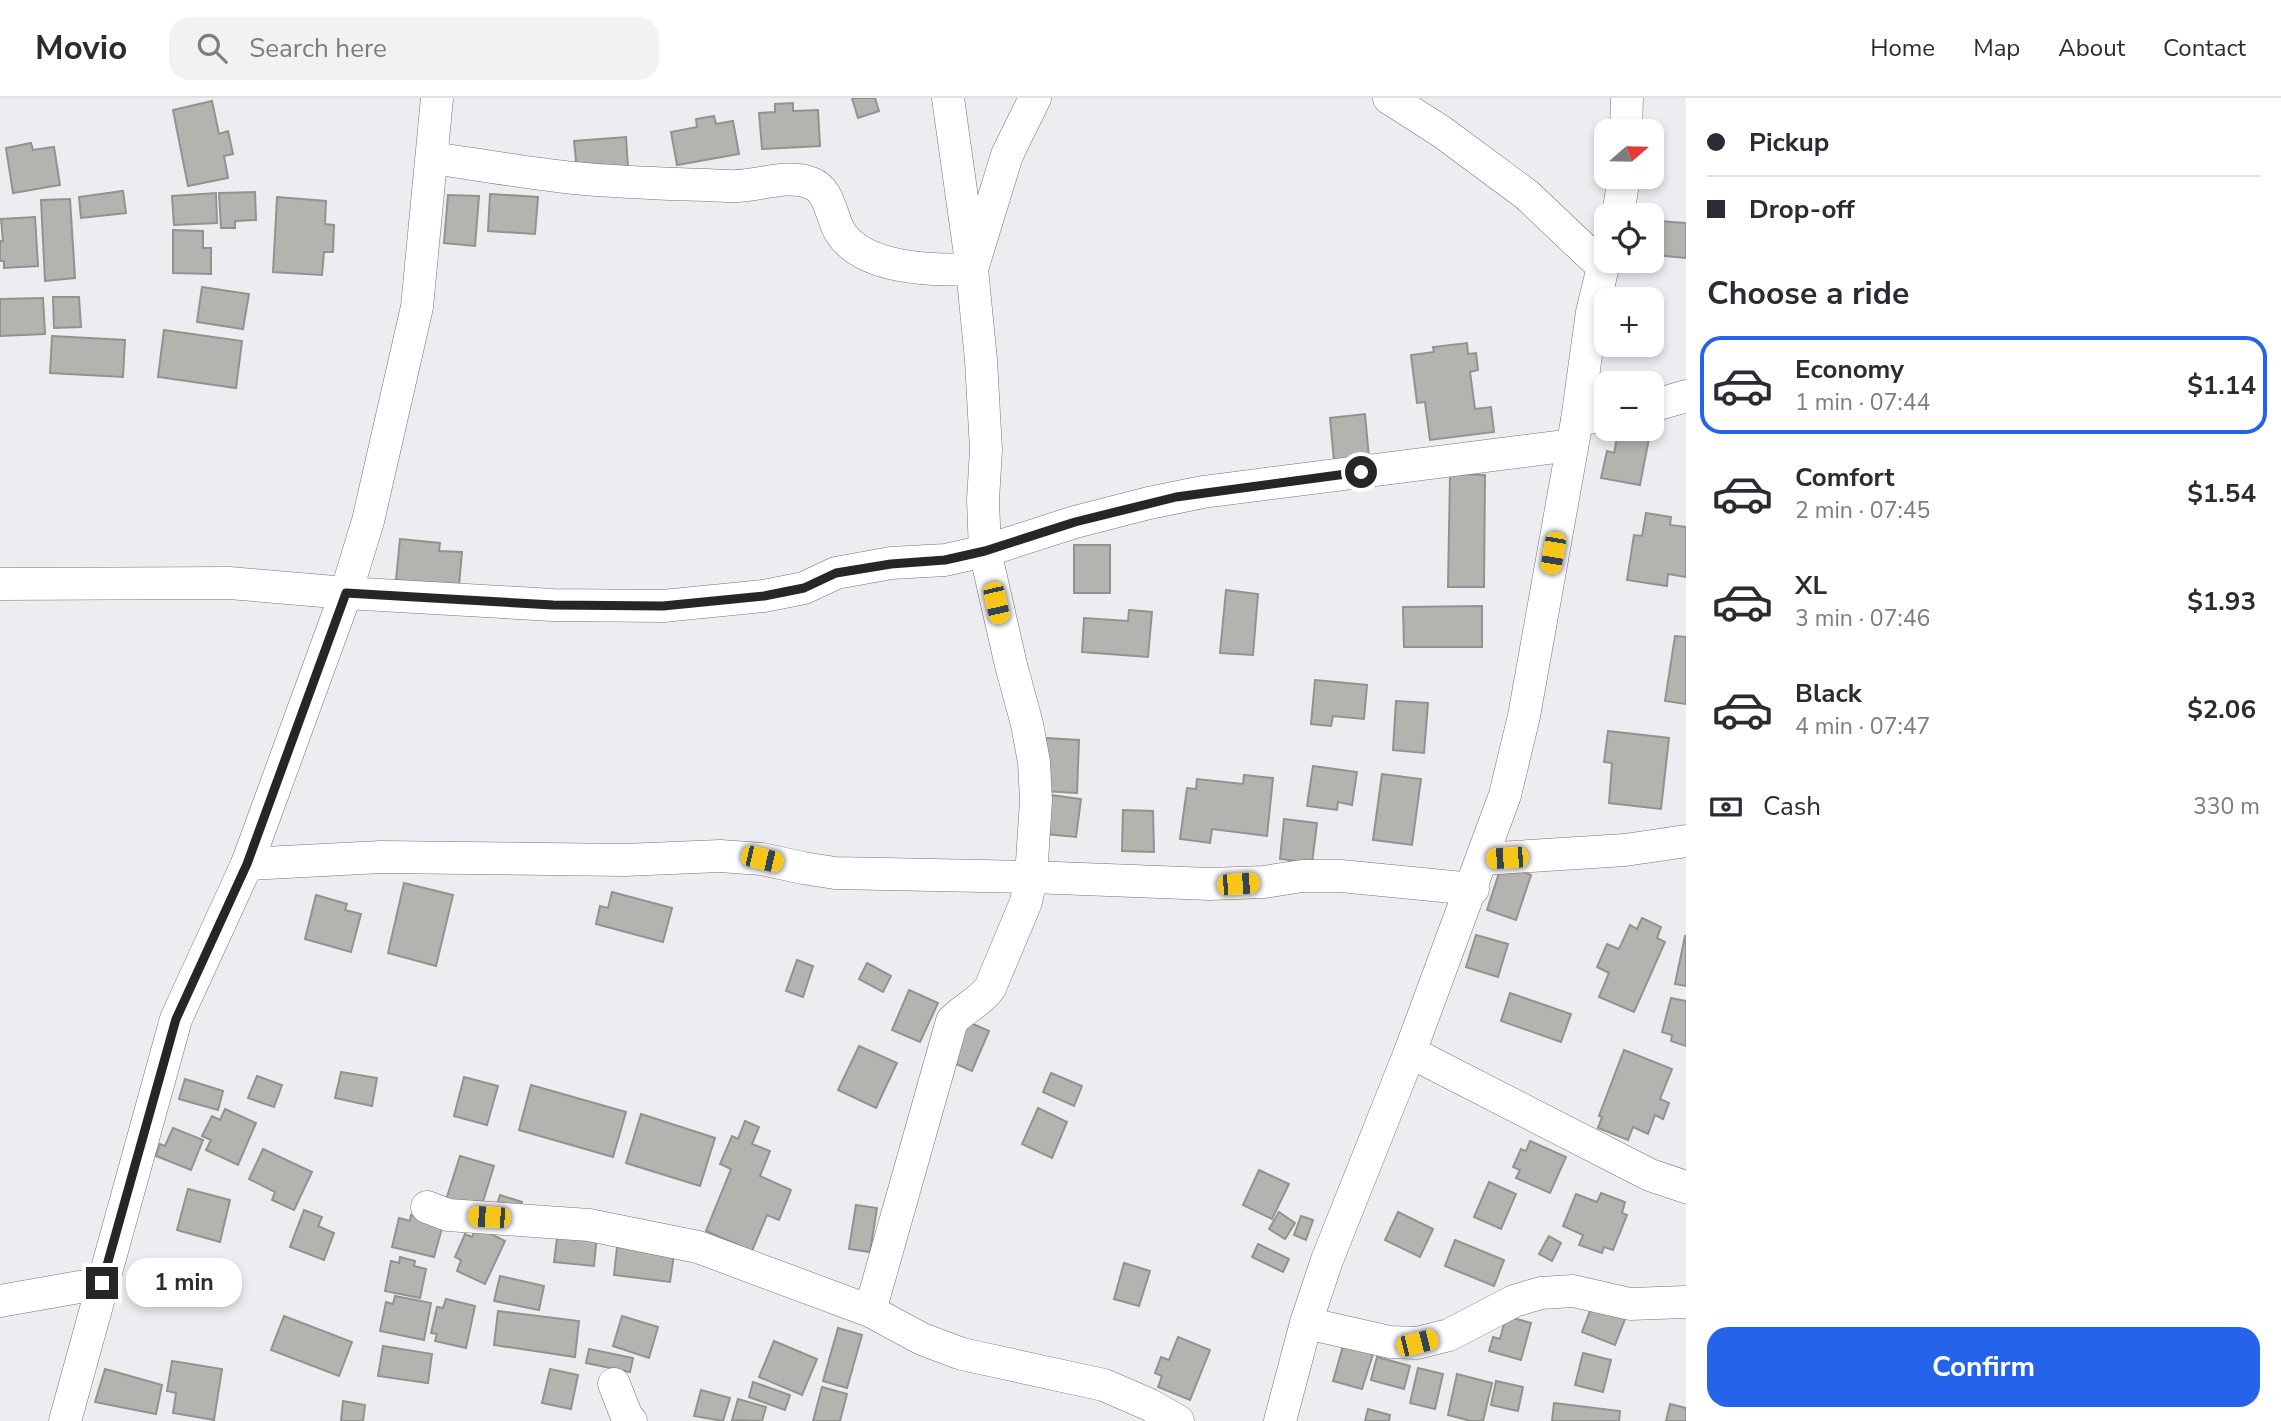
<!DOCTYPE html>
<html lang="en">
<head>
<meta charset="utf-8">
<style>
  body { margin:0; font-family:"Nunito Sans",sans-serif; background:#f2f2f3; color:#2b2b33; height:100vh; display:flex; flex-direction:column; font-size:26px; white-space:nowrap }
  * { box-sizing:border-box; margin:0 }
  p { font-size:23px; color:#7c7c81 }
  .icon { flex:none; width:38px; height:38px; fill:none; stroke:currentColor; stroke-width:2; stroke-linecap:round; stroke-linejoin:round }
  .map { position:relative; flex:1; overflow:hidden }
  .drawer { display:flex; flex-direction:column; background:#fff; width:595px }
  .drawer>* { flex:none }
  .top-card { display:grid; align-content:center; height:154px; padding:0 21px; background:#fff }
  .needle { width:46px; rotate:70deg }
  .controls { position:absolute; left:1594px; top:21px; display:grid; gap:14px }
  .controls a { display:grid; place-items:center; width:70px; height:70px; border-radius:14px; background:#fff; box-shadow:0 4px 10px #0003; font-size:35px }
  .end { position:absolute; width:32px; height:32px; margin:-16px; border:9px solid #272627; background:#fff; box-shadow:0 0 0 4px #fff }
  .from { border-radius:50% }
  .bubble { position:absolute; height:49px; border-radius:21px; background:#fff; box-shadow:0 4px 10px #0003; font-size:23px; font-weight:700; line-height:49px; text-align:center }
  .car { position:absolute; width:21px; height:42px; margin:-21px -10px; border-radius:9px; box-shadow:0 0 5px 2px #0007; background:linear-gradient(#f5c518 24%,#345 0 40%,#f5c518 0 76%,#345 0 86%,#f5c518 0) }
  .top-card b { display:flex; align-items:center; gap:24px; height:66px; font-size:26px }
  .top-card b+b { border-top:2px solid #e1e1e2 }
  .top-card i { width:18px; height:18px; background:#2b2b33 }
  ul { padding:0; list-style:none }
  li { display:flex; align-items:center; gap:21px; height:98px; margin:0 14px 10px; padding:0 7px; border:4px solid transparent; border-radius:21px }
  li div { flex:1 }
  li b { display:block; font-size:26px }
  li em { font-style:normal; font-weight:700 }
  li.active { border-color:#2563eb }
  li>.icon { width:63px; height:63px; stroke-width:1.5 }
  h2 { padding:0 21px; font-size:32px; line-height:84px }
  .pay { display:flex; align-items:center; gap:18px; height:77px; padding:0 21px; font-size:26px }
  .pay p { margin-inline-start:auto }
  .primary-button { display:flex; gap:14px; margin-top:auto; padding:14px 21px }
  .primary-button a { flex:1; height:80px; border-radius:21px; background:#2563eb; color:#fff; font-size:28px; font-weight:700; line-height:80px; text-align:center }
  header { display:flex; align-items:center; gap:42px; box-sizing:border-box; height:98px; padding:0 35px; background:#fff; border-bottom:2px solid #e1e1e2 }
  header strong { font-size:33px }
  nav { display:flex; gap:38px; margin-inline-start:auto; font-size:24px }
  .search { width:490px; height:63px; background:#f2f2f3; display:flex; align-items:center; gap:18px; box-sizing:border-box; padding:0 24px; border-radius:21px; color:#7c7c81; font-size:26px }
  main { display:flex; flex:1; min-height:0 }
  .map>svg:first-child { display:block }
  .building { fill:#b5b3b0; stroke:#94928f; stroke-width:2 }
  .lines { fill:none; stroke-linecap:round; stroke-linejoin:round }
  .minor-casing { stroke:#747376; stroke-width:33 }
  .minor { stroke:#fff; stroke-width:32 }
  .route { stroke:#272627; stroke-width:9 }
</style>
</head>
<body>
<header>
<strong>Movio</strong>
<div class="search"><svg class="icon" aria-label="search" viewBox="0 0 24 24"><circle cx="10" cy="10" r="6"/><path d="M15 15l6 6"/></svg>Search here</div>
<nav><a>Home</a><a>Map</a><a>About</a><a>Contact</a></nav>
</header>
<main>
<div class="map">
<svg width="1686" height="1323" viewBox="0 0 1686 1323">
  <rect width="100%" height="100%" fill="#edecf0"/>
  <!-- building -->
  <g class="building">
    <path d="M852,0H875L879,13L858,20Z"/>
    <path d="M212,3L219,36L228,33L233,56L224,58L228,80L188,88L173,12Z"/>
    <path d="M793,5V13L818,12L820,48L762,51L759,15L775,14V6Z"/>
    <path d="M714,18L716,26L733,23L739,56L677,67L671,34L697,29L696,21Z"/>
    <path d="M626,39L628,69L577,74L574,43Z"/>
    <path d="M31,45L33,52L54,49L60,87L13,95L6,50Z"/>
    <path d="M123,93L126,115L81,120L79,99Z"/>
    <path d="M255,94L256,122L235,123V130H221L219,95Z"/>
    <path d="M216,95L217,125L174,127L172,98Z"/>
    <path d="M490,96L538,99L535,136L488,133Z"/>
    <path d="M448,97L479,98L475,148L444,145Z"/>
    <path d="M277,99L326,103L325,126L334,127L333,154H324L322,177L273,174Z"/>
    <path d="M70,101L75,180L45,183L41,102Z"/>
    <path d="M35,119L38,168L4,170V163H0V143H3L1,121Z"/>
    <path d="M1658,123L1686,125V160L1656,157Z"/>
    <path d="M173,132L203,133V150H211V176L173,175Z"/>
    <path d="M202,189L249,196L243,231L197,224Z"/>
    <path d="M53,199H79L81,229L54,230Z"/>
    <path d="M43,200L45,236L0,238V201Z"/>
    <path d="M164,232L242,243L236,290L158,279Z"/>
    <path d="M52,238L125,242L123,279L50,275Z"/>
    <path d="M1467,245L1468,256L1476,255L1478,272L1470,274L1475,311L1491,309L1494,334L1430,342L1425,304L1417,305L1411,257L1434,254L1433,249Z"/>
    <path d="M1365,316L1369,360L1334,363L1330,320Z"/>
    <path d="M1618,334L1649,340L1640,387L1601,380L1607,353L1614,355Z"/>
    <path d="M1450,376L1485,377L1484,489H1448Z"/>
    <path d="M1646,415L1671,419L1670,427L1686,429V479L1668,476L1667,488L1627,482L1634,437L1642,438Z"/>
    <path d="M400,441L440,445L439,453L462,454L459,488L396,482Z"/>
    <rect x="1074" y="447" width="36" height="48"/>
    <path d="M1226,492L1258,496L1253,557L1220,555Z"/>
    <path d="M1482,508V549H1404L1403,509Z"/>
    <path d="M1129,512L1152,514L1148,559L1082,554L1084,520L1128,523Z"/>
    <path d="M1675,538L1686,539V606L1665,603Z"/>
    <path d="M1315,582L1367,587L1364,621L1333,618L1331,628L1311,626Z"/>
    <path d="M1396,603L1428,605L1424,655L1393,652Z"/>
    <path d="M1608,633L1669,640L1661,711L1609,705L1612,665L1604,664Z"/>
    <path d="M1046,640L1079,642L1077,695L1044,693Z"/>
    <path d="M1313,668L1357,674L1352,707L1338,704L1337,712L1307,708Z"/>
    <path d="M1382,676L1421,681L1412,747L1373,742Z"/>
    <path d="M1244,677L1273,680L1267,738L1212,731L1210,745L1180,741L1187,690L1196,691L1197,681L1243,686Z"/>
    <path d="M1051,697L1081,701L1076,739L1046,736Z"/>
    <path d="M1123,712L1153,713L1154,754L1122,753Z"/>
    <path d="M1284,721L1317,725L1312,765L1280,761Z"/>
    <path d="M1502,766L1531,777L1516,822L1487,812Z"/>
    <path d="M404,785L453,797L436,868L388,855Z"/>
    <path d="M612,794L672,810L663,844L596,826L600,808L608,810Z"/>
    <path d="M316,797L347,806L345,812L361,816L351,854L305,841Z"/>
    <path d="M1642,820L1661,829L1657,840L1665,844L1634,914L1599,899L1609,875L1597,869L1607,846L1619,851L1630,827L1637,831Z"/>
    <path d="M1476,837L1508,846L1498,879L1466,869Z"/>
    <path d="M1685,838H1686V888L1675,886Z"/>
    <path d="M797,862L813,868L803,899L786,893Z"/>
    <path d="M867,865L891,878L883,894L859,881Z"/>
    <path d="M909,892L938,905L920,944L892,932Z"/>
    <path d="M1510,895L1571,916L1561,944L1501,923Z"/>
    <path d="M1671,900L1686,903V948L1671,943L1672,937L1662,934Z"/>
    <path d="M964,922L989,933L972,973L947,962Z"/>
    <path d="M859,948L897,965L876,1010L838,992Z"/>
    <path d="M1624,952L1672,971L1660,1001L1669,1005L1663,1021L1655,1017L1648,1036L1633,1029L1628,1042L1598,1030L1602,1019L1599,1018Z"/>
    <path d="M341,974L377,980L372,1008L335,1000Z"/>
    <path d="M1051,975L1082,988L1074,1008L1043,994Z"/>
    <path d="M257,978L282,987L274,1009L248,1000Z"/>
    <path d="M464,979L498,988L487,1027L454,1018Z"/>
    <path d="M185,981L223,993L218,1012L179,1001Z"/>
    <path d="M531,987L626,1014L613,1059L519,1032Z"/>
    <path d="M1038,1010L1067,1024L1052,1060L1022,1046Z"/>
    <path d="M225,1011L256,1025L238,1067L206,1052L211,1042L202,1038L212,1018L220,1022Z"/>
    <path d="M641,1016L715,1040L700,1088L626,1065Z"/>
    <path d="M745,1023L759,1029L752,1046L770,1053L760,1078L791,1092L779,1122L767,1117L752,1153L706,1133L731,1071L720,1066L732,1038L738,1041Z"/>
    <path d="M173,1030L203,1042L191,1072L156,1058L160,1046L165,1048Z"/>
    <path d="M1530,1043L1566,1059L1550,1095L1516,1080L1520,1072L1513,1069L1521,1051L1526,1053Z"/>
    <path d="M263,1051L312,1074L294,1112L272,1102L275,1094L249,1081Z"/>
    <path d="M460,1058L494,1068L480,1113L446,1102Z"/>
    <path d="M1259,1072L1289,1086L1272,1121L1243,1107Z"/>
    <path d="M1489,1084L1516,1096L1501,1131L1474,1119Z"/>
    <path d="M188,1091L230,1102L220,1144L177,1132Z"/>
    <path d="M1601,1095L1625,1104L1622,1115L1627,1117L1613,1152L1604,1149L1602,1155L1579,1147L1583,1137L1563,1128L1576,1096L1597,1104Z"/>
    <path d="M500,1097L522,1104L518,1117L496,1110Z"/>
    <path d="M856,1107L877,1110L870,1154L849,1151Z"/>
    <path d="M304,1112L322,1119L318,1128L334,1135L324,1162L290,1149Z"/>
    <path d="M1279,1114L1295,1125L1285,1141L1269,1131Z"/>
    <path d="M1398,1114L1433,1131L1420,1159L1385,1142Z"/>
    <path d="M411,1117L438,1124L442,1130L434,1159L392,1149L399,1120L410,1123Z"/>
    <path d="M1301,1118L1313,1122L1306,1142L1294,1137Z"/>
    <path d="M477,1129L505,1143L485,1186L457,1173L461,1162L455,1159L465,1136L472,1139Z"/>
    <path d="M558,1133L597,1137L594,1168L554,1164Z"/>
    <path d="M1549,1138L1561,1145L1552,1163L1539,1156Z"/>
    <path d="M1455,1142L1504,1162L1494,1188L1445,1168Z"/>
    <path d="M1258,1146L1289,1161L1283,1174L1252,1159Z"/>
    <path d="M617,1149L674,1156L670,1184L614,1177Z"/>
    <path d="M400,1159L415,1163L414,1168L426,1171L420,1200L385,1193L391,1163L399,1165Z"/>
    <path d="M1124,1165L1150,1173L1139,1208L1114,1201Z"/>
    <path d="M500,1178L544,1188L539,1212L494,1203Z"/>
    <path d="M395,1198L431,1205L424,1242L380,1233L386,1204L393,1206Z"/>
    <path d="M446,1201L475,1208L466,1250L435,1243L437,1236L431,1235L437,1209L443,1210Z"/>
    <path d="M1592,1208L1625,1221L1615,1247L1582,1234Z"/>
    <path d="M498,1213L579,1223L575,1259L494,1247Z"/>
    <path d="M284,1218L352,1244L339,1278L271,1252Z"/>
    <path d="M622,1218L658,1229L649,1260L613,1248Z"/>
    <path d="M1506,1218L1531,1225L1521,1262L1489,1253L1493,1239L1500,1241Z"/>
    <path d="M838,1230L862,1237L847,1290L823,1283Z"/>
    <path d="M1178,1239L1210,1252L1190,1302L1158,1289L1162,1278L1155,1275L1161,1259L1169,1262Z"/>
    <path d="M774,1243L817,1261L802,1297L759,1279Z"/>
    <path d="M383,1248L432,1256L428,1285L378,1278Z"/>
    <path d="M1343,1248L1373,1256L1362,1291L1333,1283Z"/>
    <path d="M589,1251L633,1260L630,1274L586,1265Z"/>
    <path d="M1583,1255L1611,1262L1603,1294L1575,1287Z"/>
    <path d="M1377,1259L1410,1268L1404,1291L1371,1282Z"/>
    <path d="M172,1263L222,1271L214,1322L173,1315L176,1295L167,1293Z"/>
    <path d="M1418,1270L1443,1276L1435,1311L1410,1305Z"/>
    <path d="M105,1271L162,1287L156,1316L95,1304Z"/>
    <path d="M550,1271L578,1277L571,1311L542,1305Z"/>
    <path d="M1457,1276L1492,1285L1483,1323H1471L1448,1317Z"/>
    <path d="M1496,1283L1523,1289L1518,1313L1491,1307Z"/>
    <path d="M753,1284L790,1297L785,1312L749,1299Z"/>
    <path d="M822,1289L847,1296L840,1323H813Z"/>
    <path d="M701,1292L730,1300L723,1323L694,1318Z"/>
    <path d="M738,1301L766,1309L762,1323L732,1322Z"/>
    <path d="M343,1303L365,1307L363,1323H341Z"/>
    <path d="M1554,1305L1620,1313L1619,1323H1552Z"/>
    <path d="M1670,1306L1686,1310V1323H1666Z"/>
    <path d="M1368,1311L1390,1317L1389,1323H1365Z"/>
  </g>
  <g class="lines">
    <defs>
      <g id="minor">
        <path d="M1389,0L1442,34L1527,97L1603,169"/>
        <path d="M1626,33L1627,0"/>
        <path d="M433,60C480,67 527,75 574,80C625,85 677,86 728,88C756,90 784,75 811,85C830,92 831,119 840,134C863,171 932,173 972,171L1007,57L1035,0"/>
        <path d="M1618,117L1624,79"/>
        <path d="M1652,308L1686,298"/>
        <path d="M1577,322L1606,317"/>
        <path d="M0,486L229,485L346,495L553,507L663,508L764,498L804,490L836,475L891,465L945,462L985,453L1075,424L1149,405L1203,394L1572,347"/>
        <path d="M1483,761L1625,752L1686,743"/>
        <path d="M247,766L381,759L624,762L720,758L762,761L803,770L835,775L1031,779L1210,786L1264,784L1302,778H1341L1473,791"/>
        <path d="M1410,954L1650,1077L1686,1089"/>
        <path d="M427,1109L448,1117L589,1127L698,1149L870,1213L922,1241L962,1256L1104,1287L1150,1307L1178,1323"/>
        <path d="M0,1203L102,1185"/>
        <path d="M870,1213L952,923C964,910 979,905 990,890L1026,804L1031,779L1036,702L1034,664L1027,626L1011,567L985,453L983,402L986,352L981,262L972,171L948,0"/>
        <path d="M1306,1225L1390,1244L1417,1245L1449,1237L1514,1203L1541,1195L1573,1193L1630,1206L1686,1204"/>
        <path d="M614,1286L627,1319L631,1323"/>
        <path d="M65,1323L176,921L247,766L346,495L368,423L417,209L437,0"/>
        <path d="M1280,1323L1306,1225L1327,1162L1410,954L1505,697L1524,618L1577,322L1592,214L1606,157"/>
      </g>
    </defs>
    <!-- minor casing -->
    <use href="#minor" class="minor-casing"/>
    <!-- minor -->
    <use href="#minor" class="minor"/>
  </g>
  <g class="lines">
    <!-- route -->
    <path class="route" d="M102,1185L176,921L247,766L346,495L553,507L663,508L764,498L804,490L836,475L891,466L945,462L985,453L1075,424L1176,399L1361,374"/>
  </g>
</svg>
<div class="controls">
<a><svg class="needle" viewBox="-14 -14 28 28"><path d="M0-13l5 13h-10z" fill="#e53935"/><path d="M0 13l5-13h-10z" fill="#7c7c81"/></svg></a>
<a><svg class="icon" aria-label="locate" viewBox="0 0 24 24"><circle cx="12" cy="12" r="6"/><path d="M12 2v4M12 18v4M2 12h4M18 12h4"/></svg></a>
<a>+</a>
<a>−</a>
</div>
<i class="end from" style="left:1361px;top:374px"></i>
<i class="end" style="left:102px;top:1185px"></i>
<div class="bubble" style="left:126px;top:1160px;width:116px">1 min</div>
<i class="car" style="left:1553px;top:455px;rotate:190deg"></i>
<i class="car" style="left:996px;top:505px;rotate:167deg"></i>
<i class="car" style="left:1507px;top:760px;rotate:267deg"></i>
<i class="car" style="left:762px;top:761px;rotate:103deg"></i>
<i class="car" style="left:1238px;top:786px;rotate:86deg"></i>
<i class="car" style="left:489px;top:1119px;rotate:273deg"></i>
<i class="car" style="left:1417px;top:1245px;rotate:76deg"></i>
</div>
<section class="drawer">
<div class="top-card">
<b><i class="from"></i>Pickup</b>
<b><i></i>Drop-off</b>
</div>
<h2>Choose a ride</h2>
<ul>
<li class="active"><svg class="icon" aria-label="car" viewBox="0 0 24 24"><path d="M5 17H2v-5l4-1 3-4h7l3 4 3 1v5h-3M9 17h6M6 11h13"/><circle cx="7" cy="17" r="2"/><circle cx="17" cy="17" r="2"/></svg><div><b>Economy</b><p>1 min · 07:44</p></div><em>$1.14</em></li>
<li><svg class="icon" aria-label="car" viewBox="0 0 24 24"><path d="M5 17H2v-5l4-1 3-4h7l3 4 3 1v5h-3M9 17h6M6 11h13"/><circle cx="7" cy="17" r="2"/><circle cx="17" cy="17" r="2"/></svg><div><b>Comfort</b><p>2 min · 07:45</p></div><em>$1.54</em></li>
<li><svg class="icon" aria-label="car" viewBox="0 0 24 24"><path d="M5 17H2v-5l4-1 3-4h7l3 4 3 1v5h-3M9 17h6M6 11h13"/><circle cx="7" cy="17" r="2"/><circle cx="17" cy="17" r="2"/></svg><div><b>XL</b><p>3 min · 07:46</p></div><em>$1.93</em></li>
<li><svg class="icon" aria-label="car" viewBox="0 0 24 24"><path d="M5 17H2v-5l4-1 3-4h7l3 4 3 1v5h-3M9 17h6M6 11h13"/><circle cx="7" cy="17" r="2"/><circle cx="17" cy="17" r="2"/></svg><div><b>Black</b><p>4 min · 07:47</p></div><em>$2.06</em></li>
</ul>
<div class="pay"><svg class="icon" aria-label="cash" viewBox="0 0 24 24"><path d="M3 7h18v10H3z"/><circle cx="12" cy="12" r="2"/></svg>Cash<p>330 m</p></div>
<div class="primary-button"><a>Confirm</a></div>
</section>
</main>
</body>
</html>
